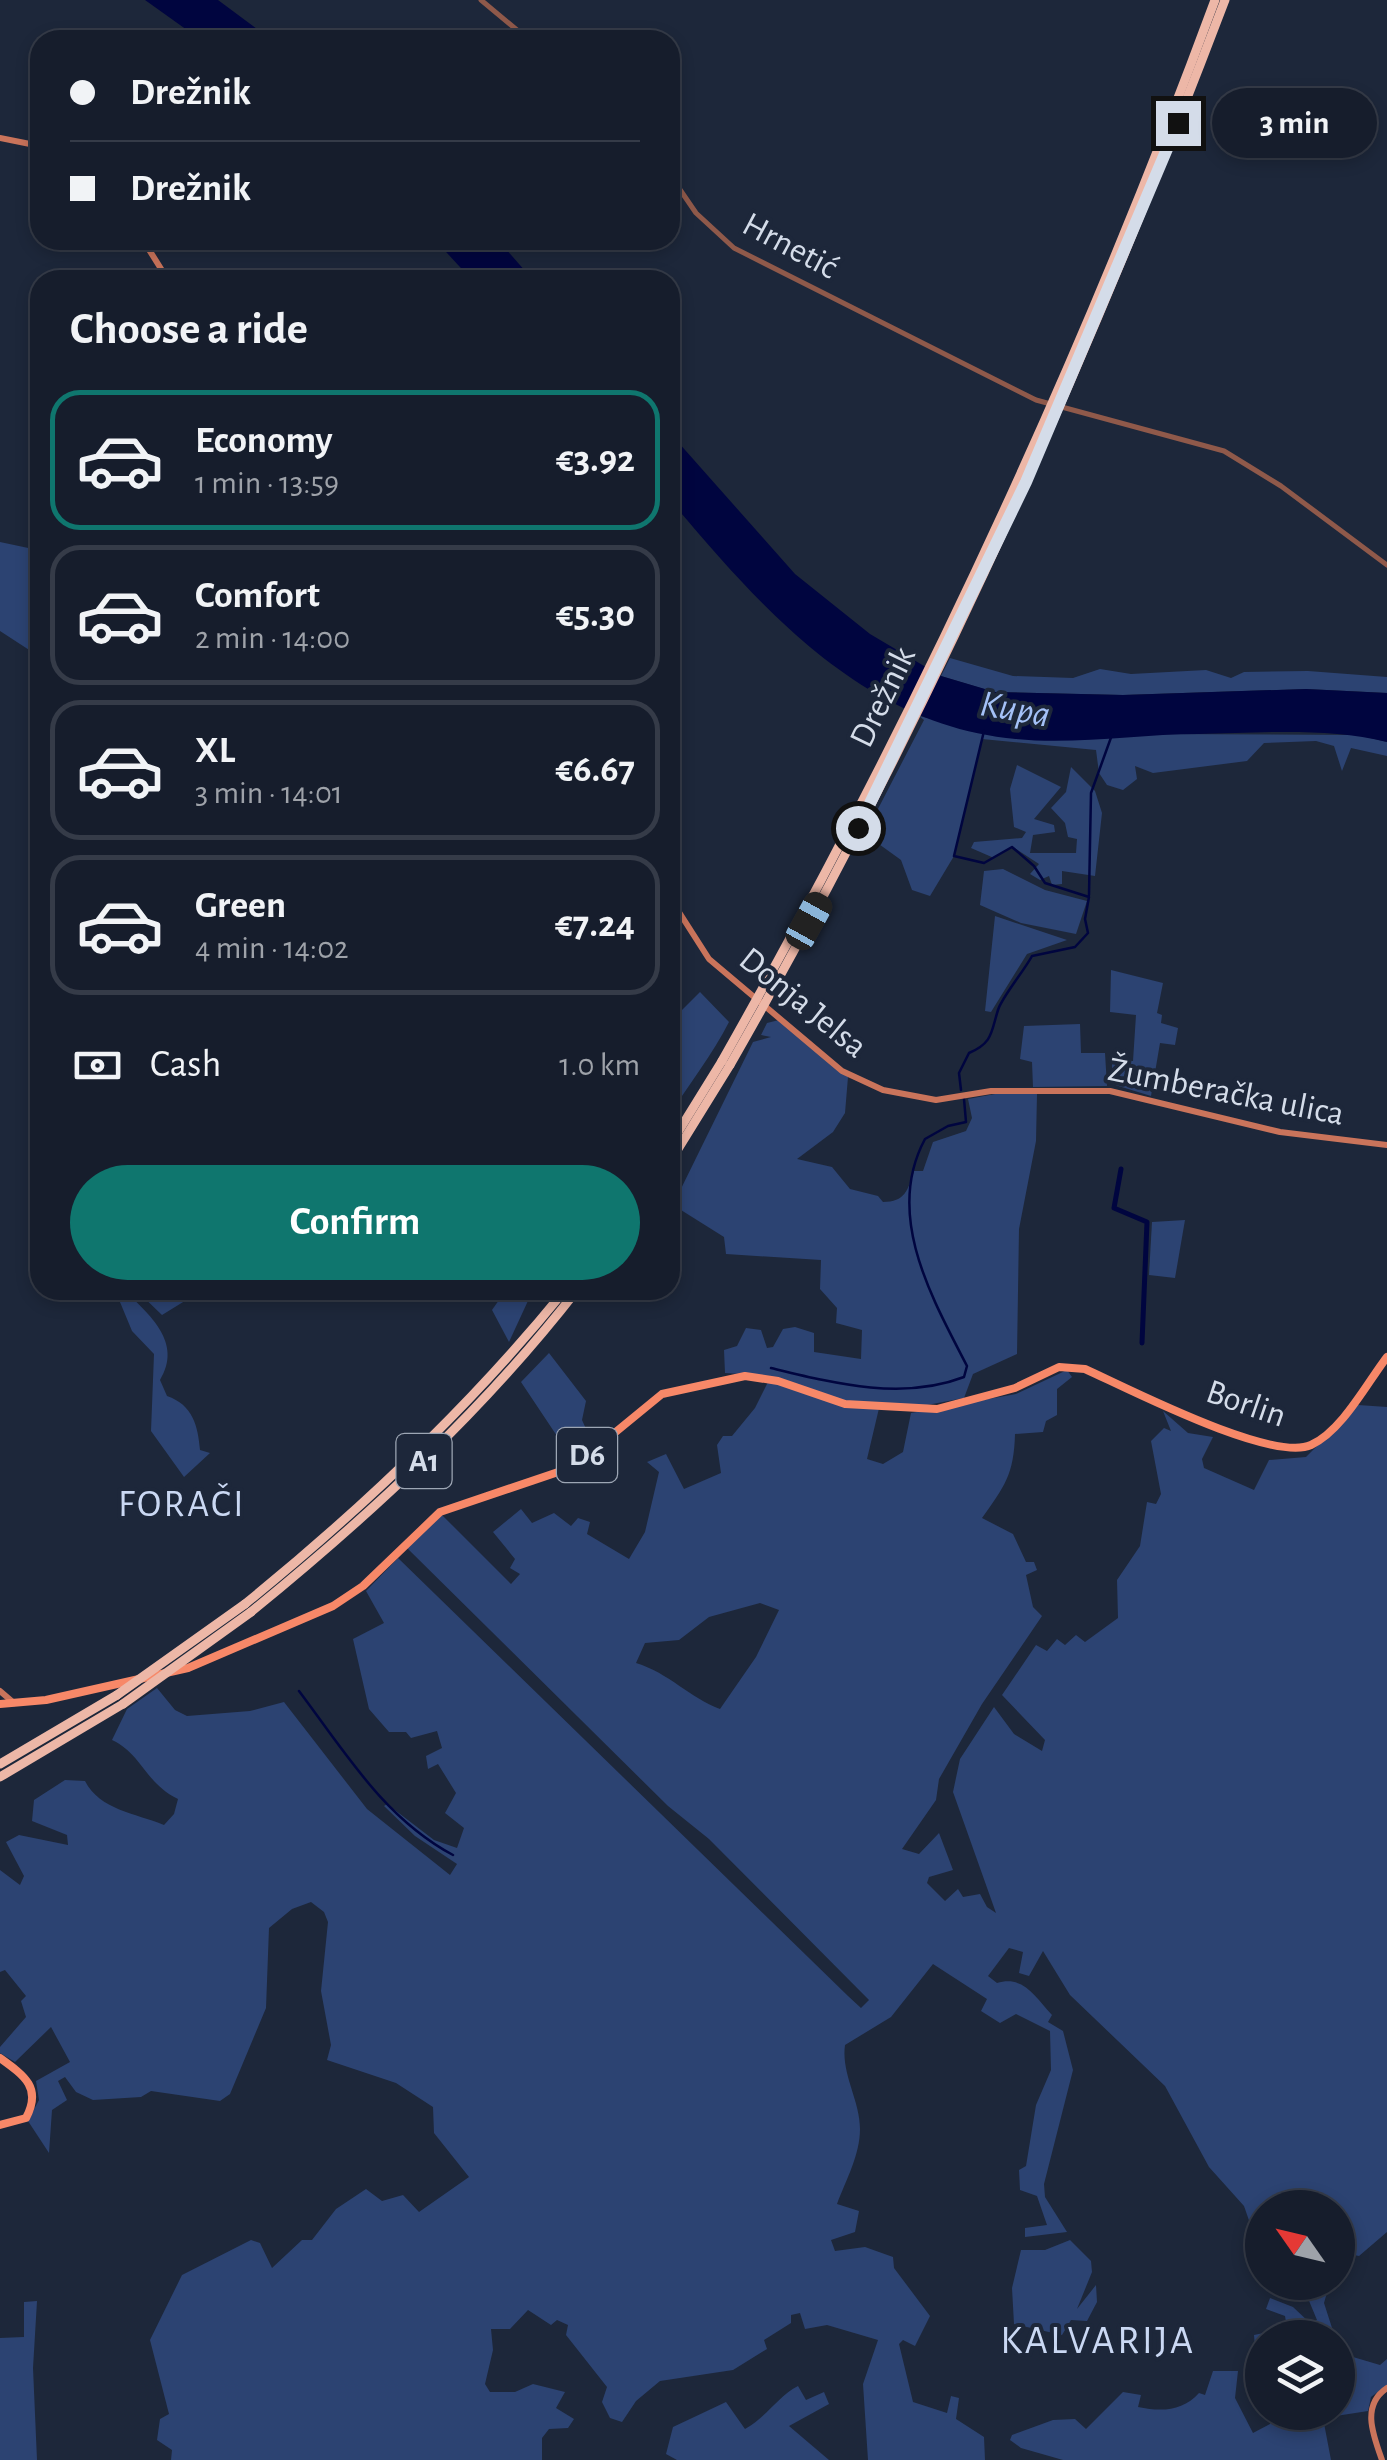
<!DOCTYPE html>
<html lang="en">
<head>
<meta charset="utf-8">
<style>
  body { margin:0; font-family:"Alegreya Sans",sans-serif; background:#232a38; color:#f1f3f6; height:100vh; display:flex; flex-direction:column; font-size:38px; white-space:nowrap }
  * { box-sizing:border-box; margin:0 }
  p { font-size:32px; color:#9ea2a9 }
  .icon { flex:none; width:55px; height:55px; fill:none; stroke:currentColor; stroke-width:2; stroke-linecap:round; stroke-linejoin:round }
  .map { position:relative; flex:1; overflow:hidden }
  .drawer { position:absolute; left:30px; top:270px; width:650px; height:1030px; display:flex; flex-direction:column; background:#161d2c; border-radius:30px; box-shadow:0 5px 15px #0003,0 0 0 2px #353b48 }
  .drawer>* { flex:none }
  .guide { position:absolute; left:30px; top:30px; width:650px; height:220px; border-radius:30px; box-shadow:0 5px 15px #0003,0 0 0 2px #353b48; display:grid; align-content:center; height:220px; padding:0 40px; background:#161d2c }
  .needle { width:65px; rotate:304deg }
  .buttons { position:absolute; left:1245px; top:2190px; display:grid; gap:20px }
  .buttons a { display:grid; place-items:center; width:110px; height:110px; border-radius:50%; background:#161d2c; box-shadow:0 5px 15px #0003,0 0 0 2px #353b48; font-size:50px }
  .end { position:absolute; width:45px; height:45px; margin:-22px; border:12px solid #d4dce9; background:#111; box-shadow:0 0 0 5px #111 }
  .from { border-radius:50% }
  .bubble { position:absolute; height:70px; border-radius:35px; background:#161d2c; box-shadow:0 5px 15px #0003,0 0 0 2px #353b48; font-size:32px; font-weight:600; line-height:70px; text-align:center }
  .car { position:absolute; width:30px; height:60px; margin:-30px -15px; border-radius:12px; box-shadow:0 0 8px 2px #0007; background:linear-gradient(#222 24%,#8ab4d8 0 40%,#222 0 76%,#8ab4d8 0 86%,#222 0) }
  .guide b { display:flex; align-items:center; gap:35px; height:95px; font-size:38px }
  .guide b+b { border-top:2px solid #353b48 }
  .guide i { width:25px; height:25px; background:#f1f3f6 }
  ul { padding:0; list-style:none }
  li { display:flex; align-items:center; gap:30px; height:140px; margin:0 20px 15px; padding:0 20px; border:5px solid #353b48; border-radius:30px }
  li div { flex:1 }
  li b { display:block; font-size:38px }
  li em { font-style:normal; font-weight:600 }
  li.active { border-color:#0f766e }
  li>.icon { width:90px; height:90px; stroke-width:1.5 }
  h2 { padding:0 40px; font-size:45px; line-height:120px }
  .pay { display:flex; align-items:center; gap:25px; height:110px; padding:0 40px; font-size:38px }
  .pay p { margin-inline-start:auto }
  .action { display:flex; gap:20px; margin-top:auto; padding:20px 40px }
  .action a { flex:1; height:115px; border-radius:60px; background:#0f766e; color:#fff; font-size:40px; font-weight:600; line-height:115px; text-align:center }
  .map>svg:first-child { display:block }
  .green { fill:#2c4372; fill-rule:evenodd }
  .water { fill:#00053f }
  .lines { fill:none; stroke-linecap:round; stroke-linejoin:round }
  .stream { stroke:#00053f; stroke-width:2.5 }
  .canal { stroke:#00053f; stroke-width:5 }
  .tertiary { stroke:#8f594a; stroke-width:5 }
  .secondary { stroke:#ca745b; stroke-width:6 }
  .primary { stroke:#f78868; stroke-width:8 }
  .motorway { stroke:#edb7a7; stroke-width:9 }
  .motorway-bridge { stroke:#edb7a7; stroke-width:9 }
  .route { stroke:#d4dce9; stroke-width:12 }
  .labels { text-anchor:middle; dominant-baseline:central; stroke-width:8; stroke-linejoin:round; paint-order:stroke }
  .shield { fill:#1d273a; stroke:#9da6b4; stroke-width:2.5 }
  .shield-label { font-size:32px; font-weight:bold; fill:#d4dce9 }
  .street-label { font-size:35px; fill:#d4dce9; stroke:#1d273a }
  .water-label { font-size:38px; font-style:italic; fill:#a4c1f7; stroke:#1d273a }
  .neighbourhood-label { font-size:38px; letter-spacing:2.5px; fill:#cad8f3; stroke:#1d273a }
  .quarter-label { font-size:40px; letter-spacing:2.5px; fill:#cad8f3; stroke:#1d273a }
</style>
</head>
<body>
<div class="map">
<svg width="1387" height="2460" viewBox="0 0 1387 2460">
  <rect width="100%" height="100%" fill="#1d273a"/>
  <!-- green -->
  <g class="green">
    <path d="M0,542L33,549L40,546V657L0,631Z"/>
    <path d="M950,658L1013,676L1073,678L1100,669L1131,674L1206,670L1231,678L1244,672L1308,671L1387,677V693L1306,689L1123,695L994,692L941,676Z"/>
    <path d="M919,716L1017,739L1145,734L1358,735L1387,742V756L1351,748L1342,771L1334,746L1316,741L1264,743L1247,761L1153,773L1135,766L1137,779L1123,790L1107,785L1099,773L1096,750L982,739L954,856L930,896L912,890L901,860L865,834L924,720Z"/>
    <path d="M1017,765L1061,787L1034,819L1054,825L1055,832L1033,835L1030,853H1076L1077,839L1068,837L1065,823L1051,808L1066,792L1071,767L1095,791L1102,813L1095,876L1062,871V884L1052,885L1049,876L1040,880L1030,874L1039,864L1013,847L994,858L971,848L974,842L1022,838L1026,832L1014,827L1010,789Z"/>
    <path d="M1003,869L1045,890L1087,901L1076,934L1021,923L980,905L984,871Z"/>
    <path d="M995,916L1067,940L1027,954L991,1012L985,1011Z"/>
    <path d="M1111,970L1163,983L1157,1013L1162,1015L1161,1023L1178,1028L1175,1045L1160,1043L1151,1096L1112,1084V1060L1133,1061L1136,1015L1110,1012Z"/>
    <path d="M700,992L729,1022C712,1055 690,1083 670,1114V999L682,1010Z"/>
    <path d="M779,1020L848,1077L845,1113L833,1132L797,1159L832,1167L850,1189L878,1196L883,1202C905,1202 908,1190 914,1171H923L933,1142L966,1131L972,1118L968,1099L995,1094H1037L1036,1141L1019,1229L1017,1354L973,1374L964,1398L922,1406L880,1404L867,1459L883,1464L903,1452L911,1413L1016,1394L1067,1370L1072,1377L1057,1389V1415L1046,1421L1043,1432L1015,1434C1014,1475 1004,1487 982,1518L1013,1534L1026,1562H1034L1037,1570L1026,1575L1033,1607L1042,1616L982,1704L939,1779L936,1800L902,1849L919,1854L939,1833L953,1870L929,1877L927,1883L945,1901L958,1889L963,1897L980,1894L987,1907L996,1913L953,1792L960,1759L994,1707L1014,1734L1042,1751L1045,1740L1002,1695L1036,1645L1047,1651L1057,1639L1065,1645L1076,1635L1085,1642L1118,1618L1117,1580L1140,1546L1147,1502L1156,1504L1161,1494L1151,1441L1164,1428L1171,1431L1163,1411L1188,1433L1213,1437L1202,1459L1204,1468L1254,1490L1269,1460L1306,1457L1358,1405L1387,1407V2232L1359,2256L1338,2252V2208H1262V2258L1244,2206L1209,2167L1165,2086L1070,1995L1043,1951L1029,1976L1019,1973L1023,1952L1009,1948L988,1976L997,1983C1024,1975 1035,1997 1052,2015L1048,2022L1063,2031L1073,2070L1044,2184L1045,2197L1067,2232L1025,2237V2228L1047,2225L1037,2196L1020,2190L1019,2170L1026,2166L1036,2105L1051,2070L1050,2031L1016,2014L1000,2023L981,2011L987,1999L933,1964L891,2017L845,2045C841,2074 860,2100 860,2129C860,2155 846,2180 837,2204L859,2211L855,2232L831,2240L835,2251L865,2247L893,2257L894,2268L930,2316L915,2346L903,2340L899,2344L913,2402L947,2413L951,2396L959,2398L956,2419L984,2437L985,2460H868L863,2384L878,2340L827,2325L805,2329L800,2313L791,2315V2323L764,2340L767,2349L733,2370L660,2381L636,2401L622,2422L610,2418L602,2402L607,2387L566,2335L568,2325L557,2320L551,2325L528,2310L510,2329H491L493,2350L485,2384L490,2392H515L533,2384L565,2392L556,2408L574,2419L568,2428L549,2429L542,2438V2460H171L172,2450L157,2440L160,2419L169,2414L150,2340L182,2275L251,2240L260,2243L272,2268L302,2240H312L336,2209L366,2189L382,2201L403,2195L419,2212L469,2177L434,2133L433,2107L396,2083L327,2060L331,2045L321,1991L328,1922L324,1912L311,1902L292,1909L269,1928L266,2008L230,2094L220,2101L151,2091L141,2097L93,2100L76,2092L65,2077L58,2081L67,2100L52,2110L49,2153L28,2121L39,2100L36,2081L70,2062L51,2027L15,2062L0,2053V2047L26,2017L21,2001L26,1996L5,1970L0,1972V1870L20,1885L24,1876L6,1842L19,1835L68,1845L67,1835L32,1821L34,1800L65,1780L85,1781C100,1810 135,1813 164,1825L174,1814L178,1799C145,1783 142,1754 112,1740L127,1709L157,1688L175,1710L187,1716L250,1711L284,1702L367,1809L450,1875L457,1864L415,1836L384,1806L387,1804L434,1840L457,1848L464,1828L445,1813L456,1793L438,1764L428,1769L426,1756L442,1748L437,1731L411,1738L406,1732H389L369,1709L353,1639L384,1623L366,1591L398,1558L848,1996L861,2008L869,2000L709,1839L668,1806L407,1548L442,1515L511,1584L520,1574L510,1568L515,1559L493,1532L521,1509L532,1523L554,1513L571,1526L578,1518L590,1522L587,1534L629,1559L645,1532L659,1472L647,1462L666,1454L684,1489L721,1473L717,1445L723,1436H732L755,1408L771,1376L725,1373L724,1350L737,1346L746,1328L761,1330L767,1348L773,1347L783,1329L795,1327L814,1333V1352L861,1359L862,1330L836,1323L837,1308L820,1289L821,1260L726,1254L724,1237L673,1205L753,1042L771,1037L761,1035L767,1023ZM760,1603L779,1610L756,1657L720,1709C690,1698 669,1673 636,1663L645,1643L679,1640L709,1617Z"/>
    <path d="M1080,1024L1081,1053H1105L1107,1086L1033,1087L1032,1062L1020,1059L1024,1026Z"/>
    <path d="M1185,1220L1175,1278L1149,1275L1152,1222Z"/>
    <path d="M115,1290H124C150,1315 183,1343 160,1380L167,1396C193,1405 198,1426 200,1450L210,1453L184,1477L151,1431L154,1354L132,1331Z"/>
    <path d="M136,1290H200L201,1291L162,1315Z"/>
    <path d="M506,1290H533L509,1342L492,1310Z"/>
    <path d="M549,1353L586,1401L582,1420L591,1440L569,1454L521,1382Z"/>
    <path d="M1070,2240L1091,2261L1092,2272L1077,2309L1096,2285L1097,2302L1087,2321L1071,2320L1062,2335L1014,2324L1012,2288L1021,2250H1045Z"/>
    <path d="M1279,2283H1323L1328,2289L1324,2303L1333,2331L1312,2337L1262,2338V2346L1255,2347L1254,2335L1287,2328L1285,2316L1266,2309L1270,2298L1293,2307L1310,2323L1317,2320L1307,2296Z"/>
    <path d="M37,2301L33,2368L37,2460H0V2338L24,2337V2302Z"/>
    <path d="M1353,2357L1380,2365L1387,2359V2385L1371,2397L1368,2411L1323,2418L1331,2460H1063L1021,2448L1010,2440L1012,2435L1053,2420L1075,2419L1086,2429L1123,2392L1141,2395L1138,2407C1162,2412 1183,2411 1199,2393L1205,2395L1213,2371H1238L1235,2398L1253,2433L1270,2424L1274,2413L1338,2412V2369Z"/>
    <path d="M798,2386L806,2400L824,2392L829,2404L789,2426L829,2460H677L666,2454L673,2427L726,2402L745,2429C768,2416 777,2397 798,2386Z"/>
  </g>
  <!-- water -->
  <g class="water">
    <path d="M145,0H218L272,40H201Z"/>
    <path d="M435,240H498L533,280H472Z"/>
    <path d="M670,433L795,574L870,634L941,676L995,692L1123,695L1306,689L1387,693V742C1326,727 1260,733 1198,734C1139,734 1075,745 1016,739C863,725 763,610 670,500Z"/>
  </g>
  <g class="lines">
    <!-- stream -->
    <g class="stream">
      <path d="M1089,895L1091,793L1113,732"/>
      <path d="M961,1090L959,1073L969,1053C993,1043 991,1032 998,1010C1002,997 1024,971 1032,956L1075,947L1088,933L1085,919L1089,897L1045,883L1034,866L1012,847L984,863L954,856L984,731"/>
      <path d="M771,1368C833,1383 902,1401 964,1377L967,1366C932,1298 884,1215 925,1139L948,1126L966,1122L964,1099"/>
      <path d="M299,1691C345,1752 384,1818 453,1855"/>
    </g>
    <!-- canal -->
    <path class="canal" d="M1121,1169L1114,1208L1147,1222L1142,1343"/>
    <!-- tertiary -->
    <g class="tertiary">
      <path d="M481,0L529,40"/>
      <path d="M670,175L696,213L734,248L1036,400L1224,451L1281,486L1387,565"/>
    </g>
    <!-- secondary -->
    <g class="secondary">
      <path d="M0,138L40,146"/>
      <path d="M143,240L168,280"/>
      <path d="M670,898L709,959L842,1071L883,1090L936,1100L991,1091H1110L1280,1132L1387,1145"/>
      <path d="M0,1691L14,1703"/>
      <path d="M1382,2460C1373,2435 1361,2405 1387,2388"/>
    </g>
    <!-- primary -->
    <g class="primary">
      <path d="M0,1704L46,1700L188,1668L333,1606L363,1586L440,1512L573,1467L662,1394L745,1376L778,1381L845,1404L937,1409L1015,1388L1059,1367L1085,1369C1127,1388 1272,1463 1311,1445C1342,1431 1367,1383 1387,1357"/>
      <path d="M0,2058C25,2076 42,2088 26,2118L0,2125"/>
    </g>
    <!-- motorway -->
    <g class="motorway">
      <path d="M670,1145L722,1061"/>
      <path d="M670,1162L730,1065"/>
      <path d="M245,1604C362,1509 470,1407 565,1290"/>
      <path d="M251,1612C370,1515 483,1411 577,1290"/>
      <path d="M0,1764L117,1695"/>
      <path d="M0,1777L123,1704"/>
    </g>
    <!-- motorway-bridge -->
    <g class="motorway-bridge">
      <path d="M722,1061C914,722 1080,366 1215,0"/>
      <path d="M730,1065C925,725 1086,366 1225,0"/>
      <path d="M117,1695L245,1604"/>
      <path d="M123,1704L251,1612"/>
    </g>
  </g>
  <g class="lines">
    <!-- route -->
    <path class="route" d="M858,828L1026,482L1178,123"/>
  </g>
  <g class="labels">
    <!-- shield labels -->
    <g class="shield">
      <rect x="557" y="1428" width="60" height="54" rx="8"/>
      <rect x="396.5" y="1434" width="55" height="54" rx="8"/>
    </g>
    <g class="shield-label">
      <text x="587" y="1455">D6</text>
      <text x="424" y="1461">A1</text>
    </g>
    <!-- street labels -->
    <g class="street-label">
      <text transform="translate(790 246) rotate(28)">Hrnetić</text>
      <text transform="translate(883 697) rotate(-64)">Drežnik</text>
      <text transform="translate(803 1003) rotate(39)">Donja Jelsa</text>
      <text transform="translate(1226 1092) rotate(11)">Žumberačka ulica</text>
      <text transform="translate(1246 1404) rotate(19)">Borlin</text>
    </g>
    <!-- water labels -->
    <g class="water-label">
      <text transform="translate(1015 710) rotate(10)">Kupa</text>
    </g>
    <!-- neighbourhood labels -->
    <g class="neighbourhood-label">
      <text x="182" y="1505">FORAČI</text>
    </g>
    <!-- quarter labels -->
    <g class="quarter-label">
      <text x="1098" y="2341">KALVARIJA</text>
    </g>
  </g>
</svg>
<div class="buttons">
<a><svg class="needle" viewBox="-14 -14 28 28"><path d="M0-13l5 13h-10z" fill="#e53935"/><path d="M0 13l5-13h-10z" fill="#9ea2a9"/></svg></a>
<a><svg class="icon" aria-label="layers" viewBox="0 0 24 24"><path d="M12 4l9 5-9 5-9-5zM3 14l9 5 9-5"/></svg></a>
</div>
<i class="end from" style="left:858px;top:828px"></i>
<i class="end" style="left:1178px;top:123px"></i>
<div class="bubble" style="left:1212px;top:88px;width:165px">3 min</div>
<i class="car" style="left:809px;top:921px;rotate:29deg"></i>
<div class="guide">
<b><i class="from"></i>Drežnik</b>
<b><i></i>Drežnik</b>
</div>
<section class="drawer">
<h2>Choose a ride</h2>
<ul>
<li class="active"><svg class="icon" aria-label="car" viewBox="0 0 24 24"><path d="M5 17H2v-5l4-1 3-4h7l3 4 3 1v5h-3M9 17h6M6 11h13"/><circle cx="7" cy="17" r="2"/><circle cx="17" cy="17" r="2"/></svg><div><b>Economy</b><p>1 min · 13:59</p></div><em>€3.92</em></li>
<li><svg class="icon" aria-label="car" viewBox="0 0 24 24"><path d="M5 17H2v-5l4-1 3-4h7l3 4 3 1v5h-3M9 17h6M6 11h13"/><circle cx="7" cy="17" r="2"/><circle cx="17" cy="17" r="2"/></svg><div><b>Comfort</b><p>2 min · 14:00</p></div><em>€5.30</em></li>
<li><svg class="icon" aria-label="car" viewBox="0 0 24 24"><path d="M5 17H2v-5l4-1 3-4h7l3 4 3 1v5h-3M9 17h6M6 11h13"/><circle cx="7" cy="17" r="2"/><circle cx="17" cy="17" r="2"/></svg><div><b>XL</b><p>3 min · 14:01</p></div><em>€6.67</em></li>
<li><svg class="icon" aria-label="car" viewBox="0 0 24 24"><path d="M5 17H2v-5l4-1 3-4h7l3 4 3 1v5h-3M9 17h6M6 11h13"/><circle cx="7" cy="17" r="2"/><circle cx="17" cy="17" r="2"/></svg><div><b>Green</b><p>4 min · 14:02</p></div><em>€7.24</em></li>
</ul>
<div class="pay"><svg class="icon" aria-label="cash" viewBox="0 0 24 24"><path d="M3 7h18v10H3z"/><circle cx="12" cy="12" r="2"/></svg>Cash<p>1.0 km</p></div>
<div class="action"><a>Confirm</a></div>
</section>
</div>
</body>
</html>
